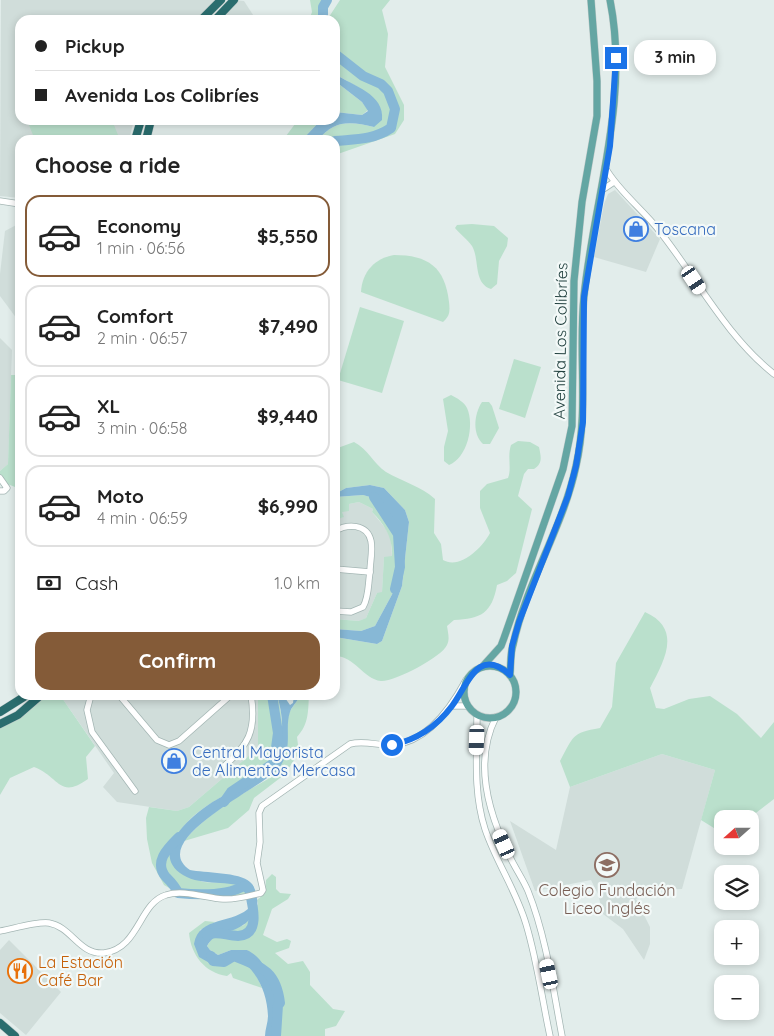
<!DOCTYPE html>
<html lang="en">
<head>
<meta charset="utf-8">
<style>
  body { margin:0; font-family:Quicksand,sans-serif; background:#f2f2f2; color:#222; height:100vh; display:flex; flex-direction:column; font-size:19px; white-space:nowrap }
  * { box-sizing:border-box; margin:0 }
  p { font-size:16px; color:#767676 }
  .icon { flex:none; width:28px; height:28px; fill:none; stroke:currentColor; stroke-width:2; stroke-linecap:round; stroke-linejoin:round }
  .map { position:relative; flex:1; overflow:hidden }
  .panel { position:absolute; left:15px; top:135px; width:325px; height:565px; display:flex; flex-direction:column; background:#fff; border-radius:15px; box-shadow:0 2px 8px #0003 }
  .panel>* { flex:none }
  .top-card { position:absolute; left:15px; top:15px; width:325px; height:110px; border-radius:15px; box-shadow:0 2px 8px #0003; display:grid; align-content:center; height:110px; padding:0 20px; background:#fff }
  .needle { width:32px; rotate:249deg }
  .tools { position:absolute; left:714px; top:810px; display:grid; gap:10px }
  .tools a { display:grid; place-items:center; width:45px; height:45px; border-radius:10px; background:#fff; box-shadow:0 2px 8px #0003; font-size:25px }
  .end { position:absolute; width:22px; height:22px; margin:-11px; border:6px solid #1a73e8; background:#fff; box-shadow:0 0 0 2px #fff }
  .from { border-radius:50% }
  .bubble { position:absolute; height:35px; border-radius:15px; background:#fff; box-shadow:0 2px 8px #0003; font-size:16px; font-weight:700; line-height:35px; text-align:center }
  .car { position:absolute; width:15px; height:30px; margin:-15px -8px; border-radius:6px; box-shadow:0 0 4px 1px #0007; background:linear-gradient(#fff 24%,#345 0 40%,#fff 0 76%,#345 0 86%,#fff 0) }
  .top-card b { display:flex; align-items:center; gap:18px; height:48px; font-size:19px }
  .top-card b+b { border-top:1px solid #e0e0e0 }
  .top-card i { width:12px; height:12px; background:#222 }
  ul { padding:0; list-style:none }
  li { display:flex; align-items:center; gap:15px; height:82px; margin:0 10px 8px; padding:0 10px; border:2px solid #e0e0e0; border-radius:15px }
  li div { flex:1 }
  li b { display:block; font-size:19px }
  li em { font-style:normal; font-weight:700 }
  li.current { border-color:#845b38 }
  li>.icon { width:45px; height:45px; stroke-width:1.5 }
  h2 { padding:0 20px; font-size:22px; line-height:60px }
  .pay { display:flex; align-items:center; gap:12px; height:55px; padding:0 20px; font-size:19px }
  .pay p { margin-inline-start:auto }
  .primary-button { display:flex; gap:10px; margin-top:auto; padding:10px 20px }
  .primary-button a { flex:1; height:58px; border-radius:15px; background:#845b38; color:#fff; font-size:20px; font-weight:700; line-height:58px; text-align:center }
  .map>svg:first-child { display:block }
  .built { fill:#d0ddda }
  .green { fill:#bae0cc }
  .water { fill:#87b8d6 }
  .lines { fill:none; stroke-linecap:round; stroke-linejoin:round }
  .river { stroke:#87b8d6; stroke-width:10 }
  .minor-casing { stroke:#a4b6b4; stroke-width:7 }
  .major-casing { stroke:#c1cac9; stroke-width:8 }
  .highway-casing { stroke:#c1cac9; stroke-width:9 }
  .minor { stroke:#fff; stroke-width:5.5 }
  .major { stroke:#64a6a3; stroke-width:7 }
  .highway { stroke:#2a6d6e; stroke-width:8 }
  .route { stroke:#1a73e8; stroke-width:6 }
  .labels { text-anchor:middle; dominant-baseline:central; stroke-width:4.5; stroke-linejoin:round; paint-order:stroke }
  .shop-label { font-size:16px; fill:#366cbe; stroke:#f3f9f8; text-anchor:start }
  .street-label { font-size:16px; fill:#21403e; stroke:#f3f9f8 }
  .education-label { font-size:16px; fill:#785e54; stroke:#f3f9f8 }
  .food-label { font-size:16px; fill:#c56008; stroke:#f3f9f8; text-anchor:start }
</style>
</head>
<body>
<div class="map">
<svg width="774" height="1036" viewBox="0 0 774 1036">
  <rect width="100%" height="100%" fill="#e2edeb"/>
  <!-- built -->
  <g class="built">
    <path d="M1,0H217L198,20H20V120H134L129,140H20V198L0,196Z"/>
    <path d="M234,0L244,1L255,18L254,20H215Z"/>
    <path d="M615,190L660,239L646,272L594,257L604,204L608,194Z"/>
    <path d="M20,223V323L0,296V274L5,231Z"/>
    <path d="M0,338L12,350L8,464L0,471Z"/>
    <path d="M359,502L373,509L372,512L386,529L391,539L392,557H384L382,593H377L366,618L360,621L335,619V520L343,517L342,512L349,504Z"/>
    <path d="M60,695H258V748L189,807L177,811L117,802L103,787L114,773Z"/>
    <path d="M662,754L715,770L682,889L653,890L636,899L650,927V944L644,960L623,929L603,914L598,894L591,880L535,891L510,821L556,850L570,787Z"/>
    <path d="M9,940L61,992L26,1035L0,1013V950Z"/>
  </g>
  <!-- green -->
  <g class="green">
    <path d="M310,0H331L319,20H309L312,12Z"/>
    <path d="M340,0H390L382,10L388,34L385,67L404,105V120L395,134L335,155V140H318C334,120 350,121 374,127L361,89L335,74V20H327Z"/>
    <path d="M335,81L362,102L368,110L362,115L335,112Z"/>
    <path d="M43,120H112L120,140H35L29,125Z"/>
    <path d="M298,120H321L302,140H283Z"/>
    <path d="M472,224L494,226L508,238L507,246L499,261L497,284L491,289C473,283 480,260 472,246C468,240 460,234 455,228L457,225Z"/>
    <path d="M394,255C428,255 445,267 449,302C450,311 450,316 443,322L361,292C362,272 375,258 394,255Z"/>
    <path d="M360,307L404,321L382,393L338,380Z"/>
    <path d="M514,359L541,367L525,418L499,409Z"/>
    <path d="M11,375H20V489L5,483L0,478V471L8,464Z"/>
    <path d="M451,395C457,398 464,402 467,408C475,426 467,458 449,465L444,461V447L448,431L443,399Z"/>
    <path d="M482,402H489L492,406L499,428L490,444H483C472,434 474,414 482,402Z"/>
    <path d="M518,441L530,442L539,447C541,457 543,463 534,469H528L524,474L518,496L532,509L516,573L507,581L497,585C492,613 481,619 454,620L447,626C448,633 450,639 447,645C442,657 394,682 381,681C363,679 355,656 335,656V637L377,644L382,641L402,586L409,522L405,510L384,488L370,485L346,488L335,494V449L354,442C368,449 373,463 386,472C403,482 421,486 435,499L434,533L441,544L443,560C460,570 483,547 490,533L480,508V491L487,484L508,478C512,468 507,457 511,445Z"/>
    <path d="M363,495L377,499L389,524L398,534L400,548L399,576L395,589L375,626L361,631L335,629V619L359,621L366,618L377,593L382,592L384,557L392,556C393,538 385,525 372,512L373,509L359,502L349,504V511L342,512L344,517L335,520V497Z"/>
    <path d="M645,612C683,629 664,661 650,688L656,708L664,709L689,699L710,696L737,714L761,738L774,722V799L748,819H722V833L701,820L715,770L662,754L570,787L560,761C574,736 571,733 600,728L612,707L616,663Z"/>
    <path d="M41,695H60L95,746L86,757L88,779C59,800 59,776 34,767L10,778L0,795V724Z"/>
    <path d="M258,695H277C308,801 187,777 170,855C179,863 193,880 204,882C217,884 244,879 251,893L225,900L178,893L164,885L152,863L147,839L146,818L149,807L177,811L189,807L258,748Z"/>
    <path d="M298,695H309C308,711 309,724 297,737L299,753L284,775L254,798L249,810L228,828L184,841C207,814 238,796 268,779L290,711L298,699Z"/>
    <path d="M272,874L276,877V889L280,893L291,894L288,899L272,909L263,935L277,942L287,939L291,941L289,948L275,953L288,964L303,961L310,972V985L333,1009L345,1011L336,1026L325,1029V1036H275L278,1014L273,986L263,965L247,950H231L218,955L210,950L207,946L213,937L244,925L258,904L257,900L265,893L266,880Z"/>
    <path d="M205,921L215,922L200,930L213,964L234,956C249,964 256,972 262,988L233,978L231,973L227,976C205,973 191,955 189,933Z"/>
  </g>
  <!-- water -->
  <g class="water">
    <path d="M335,74C353,86 385,94 382,120L374,127C350,121 334,120 318,140H302L321,120H335V112L362,115L368,111L362,102L335,81Z"/>
    <path d="M370,485L384,488L405,510L409,522L402,586L382,641L377,644L335,637V629L361,631L375,626L395,589L399,576L400,548L398,534L389,524L377,499L363,495L335,497V494L346,488Z"/>
    <path d="M277,695H283L290,705L293,703L294,695H298V699C296,703 291,708 290,712C284,729 294,748 279,768C266,786 145,840 190,870C204,873 240,872 250,882C255,886 256,893 257,899C259,909 251,920 243,925C231,934 215,931 207,946L210,950L218,955L231,950H247C267,959 278,992 278,1012C278,1020 276,1028 275,1036H265C265,1029 268,1023 268,1016C267,991 256,968 234,956L213,965L199,957L194,944C199,915 234,925 251,906L249,889C229,879 203,887 183,875C146,852 195,812 216,800C225,794 235,792 243,787C252,781 267,770 272,761C285,738 284,719 277,695Z"/>
  </g>
  <g class="lines">
    <!-- river -->
    <g class="river">
      <path d="M323,20V7L327,0"/>
      <path d="M335,54L363,76L381,84L388,91L395,109L391,128C373,140 356,139 335,141"/>
      <path d="M374,497L398,534L400,567L395,589"/>
      <path d="M224,802L231,792L274,763L278,733L272,695"/>
      <path d="M179,837C168,848 153,862 166,877C171,882 176,887 178,893C198,895 226,896 244,886L249,889C252,903 262,935 238,936C227,936 217,930 207,935"/>
      <path d="M211,956L213,961L224,962L234,956C262,967 276,971 280,1003L278,1005L276,1036"/>
    </g>
    <defs>
      <g id="minor">
        <path d="M606,169C620,193 644,210 661,233C697,279 727,337 774,374"/>
        <path d="M602,190L614,182"/>
        <path d="M0,201L20,204"/>
        <path d="M0,478L7,488L4,491H0"/>
        <path d="M335,531C347,524 367,523 371,541C373,551 370,562 370,572C368,584 369,597 363,607L351,612L335,611"/>
        <path d="M335,569L370,572"/>
        <path d="M91,695L87,710L92,732L135,791"/>
        <path d="M119,695L157,740L169,745L179,741L231,695"/>
        <path d="M452,706H467"/>
        <path d="M477,715C477,753 473,792 485,829C496,862 516,890 526,924C537,960 542,999 550,1036"/>
        <path d="M496,717C473,762 489,815 510,857C515,868 523,879 528,891C546,936 553,988 562,1036"/>
        <path d="M222,768C248,746 257,731 251,695"/>
        <path d="M0,931C12,929 38,921 49,923C72,927 79,955 104,953C139,949 139,903 166,895C183,889 206,898 223,899C235,900 249,896 261,893L263,890L257,863L260,842L259,813L262,806L350,744C365,740 378,746 393,745C427,742 451,708 466,680"/>
      </g>
      <g id="major">
        <circle cx="490" cy="692" r="26"/>
        <path d="M483,666L501,646L504,638L563,469L572,426L574,281L582,202L597,116V81L591,0"/>
        <path d="M510,675C511,665 510,654 513,645C526,583 563,528 576,466C589,410 578,353 584,296C594,198 630,100 610,0"/>
      </g>
      <g id="highway">
        <path d="M201,20L221,0"/>
        <path d="M215,20L234,0"/>
        <path d="M135,140L141,120"/>
        <path d="M146,140L151,120"/>
        <path d="M0,712L27,695"/>
        <path d="M0,724L18,715L41,695"/>
        <path d="M0,1023L15,1036"/>
      </g>
    </defs>
    <!-- minor casing -->
    <use href="#minor" class="minor-casing"/>
    <!-- major casing -->
    <use href="#major" class="major-casing"/>
    <!-- highway casing -->
    <use href="#highway" class="highway-casing"/>
    <!-- minor -->
    <use href="#minor" class="minor"/>
    <!-- major -->
    <use href="#major" class="major"/>
    <!-- highway -->
    <use href="#highway" class="highway"/>
  </g>
  <g class="lines">
    <!-- route -->
    <path class="route" d="M392,745C416,740 437,726 452,706C467,687 477,645 510,675L512,646L519,622L568,496L576,466L583,422L584,297L610,146L616,58"/>
  </g>
  <!-- icons -->
  <defs>
    <symbol id="shop-ring" viewBox="-11 -11 22 22"><circle r="9.5" fill="#f3f9f8" stroke="#3f7fe0" stroke-width="1.5"/><path d="M-5-2.5h2.3a2.7 3.5 0 0 1 5.4 0H5L5.5 6h-11ZM-1.5-2.5h3a1.5 2.3 0 0 0-3 0Z" fill="#3f7fe0"/></symbol>
    <symbol id="school-ring" viewBox="-11 -11 22 22"><circle r="9.5" fill="#f3f9f8" stroke="#8d6e63" stroke-width="1.5"/><path d="M0-5L7-2L0 1L-7-2ZM-4 1L0 2.5L4 1V4Q0 6-4 4Z" fill="#8d6e63"/></symbol>
    <symbol id="restaurant-ring" viewBox="-11 -11 22 22"><circle r="9.5" fill="#f3f9f8" stroke="#e8710a" stroke-width="1.5"/><path d="M-5-6h1v4h1v-4h1v4h1v-4h1v5L-1.5 .5V6h-2V.5L-5-1ZM5-6V6H3V1.5H1.5Q1.5-4 5-6Z" fill="#e8710a"/></symbol>
  </defs>
  <g fill-rule="evenodd">
    <use href="#shop-ring" x="622" y="215" width="28" height="28"/>
    <use href="#shop-ring" x="160" y="747" width="28" height="28"/>
    <use href="#school-ring" x="593" y="851" width="28" height="28"/>
    <use href="#restaurant-ring" x="6" y="957" width="28" height="28"/>
  </g>
  <g class="labels">
    <!-- shop labels -->
    <g class="shop-label">
      <text x="654" y="229">Toscana</text>
      <text x="192" y="752">Central Mayorista<tspan x="192" dy="18">de Alimentos Mercasa</tspan></text>
    </g>
    <!-- street labels -->
    <g class="street-label">
      <text transform="translate(560 341) rotate(-89)">Avenida Los Colibríes</text>
    </g>
    <!-- education labels -->
    <g class="education-label">
      <text x="607" y="890">Colegio Fundación<tspan x="607" dy="18">Liceo Inglés</tspan></text>
    </g>
    <!-- food labels -->
    <g class="food-label">
      <text x="38" y="962">La Estación<tspan x="38" dy="18">Café Bar</tspan></text>
    </g>
  </g>
</svg>
<div class="tools">
<a><svg class="needle" viewBox="-14 -14 28 28"><path d="M0-13l5 13h-10z" fill="#e53935"/><path d="M0 13l5-13h-10z" fill="#767676"/></svg></a>
<a><svg class="icon" aria-label="layers" viewBox="0 0 24 24"><path d="M12 4l9 5-9 5-9-5zM3 14l9 5 9-5"/></svg></a>
<a>+</a>
<a>−</a>
</div>
<i class="end from" style="left:392px;top:745px"></i>
<i class="end" style="left:616px;top:58px"></i>
<div class="bubble" style="left:634px;top:40px;width:82px">3 min</div>
<i class="car" style="left:694px;top:280px;rotate:146deg"></i>
<i class="car" style="left:477px;top:740px;rotate:182deg"></i>
<i class="car" style="left:504px;top:844px;rotate:336deg"></i>
<i class="car" style="left:549px;top:974px;rotate:348deg"></i>
<div class="top-card">
<b><i class="from"></i>Pickup</b>
<b><i></i>Avenida Los Colibríes</b>
</div>
<section class="panel">
<h2>Choose a ride</h2>
<ul>
<li class="current"><svg class="icon" aria-label="car" viewBox="0 0 24 24"><path d="M5 17H2v-5l4-1 3-4h7l3 4 3 1v5h-3M9 17h6M6 11h13"/><circle cx="7" cy="17" r="2"/><circle cx="17" cy="17" r="2"/></svg><div><b>Economy</b><p>1 min · 06:56</p></div><em>$5,550</em></li>
<li><svg class="icon" aria-label="car" viewBox="0 0 24 24"><path d="M5 17H2v-5l4-1 3-4h7l3 4 3 1v5h-3M9 17h6M6 11h13"/><circle cx="7" cy="17" r="2"/><circle cx="17" cy="17" r="2"/></svg><div><b>Comfort</b><p>2 min · 06:57</p></div><em>$7,490</em></li>
<li><svg class="icon" aria-label="car" viewBox="0 0 24 24"><path d="M5 17H2v-5l4-1 3-4h7l3 4 3 1v5h-3M9 17h6M6 11h13"/><circle cx="7" cy="17" r="2"/><circle cx="17" cy="17" r="2"/></svg><div><b>XL</b><p>3 min · 06:58</p></div><em>$9,440</em></li>
<li><svg class="icon" aria-label="car" viewBox="0 0 24 24"><path d="M5 17H2v-5l4-1 3-4h7l3 4 3 1v5h-3M9 17h6M6 11h13"/><circle cx="7" cy="17" r="2"/><circle cx="17" cy="17" r="2"/></svg><div><b>Moto</b><p>4 min · 06:59</p></div><em>$6,990</em></li>
</ul>
<div class="pay"><svg class="icon" aria-label="cash" viewBox="0 0 24 24"><path d="M3 7h18v10H3z"/><circle cx="12" cy="12" r="2"/></svg>Cash<p>1.0 km</p></div>
<div class="primary-button"><a>Confirm</a></div>
</section>
</div>
</body>
</html>
